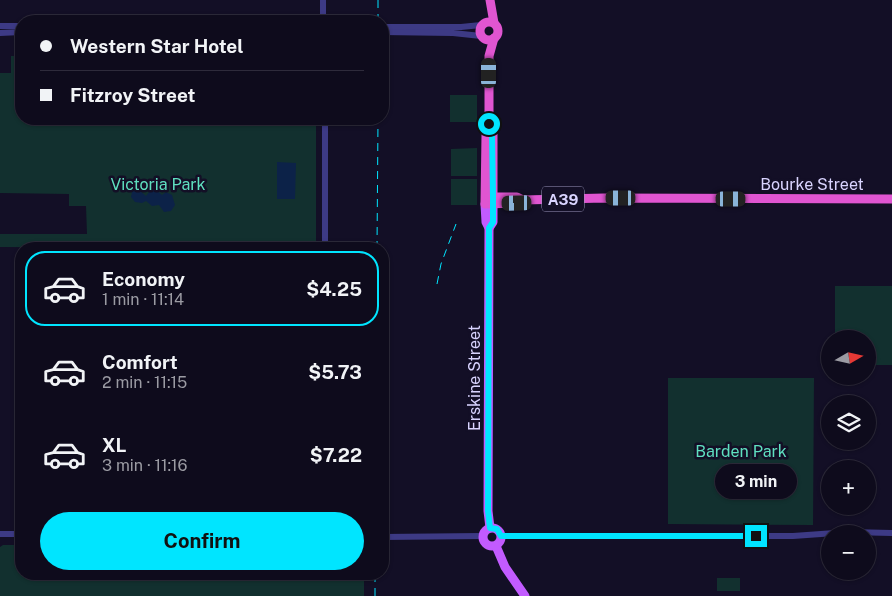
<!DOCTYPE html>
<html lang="en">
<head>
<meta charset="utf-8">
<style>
  body { margin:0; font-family:"Public Sans",sans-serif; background:#1c1929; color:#f1f3f6; height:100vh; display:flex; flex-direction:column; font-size:19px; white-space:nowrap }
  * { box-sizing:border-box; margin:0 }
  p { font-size:16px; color:#9b9ba3 }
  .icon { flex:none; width:28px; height:28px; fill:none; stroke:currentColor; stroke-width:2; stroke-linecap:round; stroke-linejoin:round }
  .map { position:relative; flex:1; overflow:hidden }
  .side { position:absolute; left:15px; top:242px; width:374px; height:338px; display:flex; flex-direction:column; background:#0e0b1c; border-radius:20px; box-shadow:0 1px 4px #0004,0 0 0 1px #2e2b3b }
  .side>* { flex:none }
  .guide { position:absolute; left:15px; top:15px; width:374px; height:110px; border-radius:20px; box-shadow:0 1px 4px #0004,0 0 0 1px #2e2b3b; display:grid; align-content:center; height:110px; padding:0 25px; background:#0e0b1c }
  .needle { width:32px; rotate:81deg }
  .fabs { position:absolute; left:821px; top:330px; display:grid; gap:10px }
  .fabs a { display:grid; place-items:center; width:55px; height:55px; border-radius:50%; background:#0e0b1c; box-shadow:0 1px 4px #0004,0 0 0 1px #2e2b3b; font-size:25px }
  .end { position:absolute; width:22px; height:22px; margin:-11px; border:6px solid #00e5ff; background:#111; box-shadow:0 0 0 2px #111 }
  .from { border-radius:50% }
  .bubble { position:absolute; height:35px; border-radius:18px; background:#0e0b1c; box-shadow:0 1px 4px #0004,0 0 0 1px #2e2b3b; font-size:16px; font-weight:700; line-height:35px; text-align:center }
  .car { position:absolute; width:15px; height:30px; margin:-15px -8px; border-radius:6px; box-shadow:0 0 4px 1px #0007; background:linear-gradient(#222 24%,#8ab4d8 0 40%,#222 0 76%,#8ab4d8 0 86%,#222 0) }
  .guide b { display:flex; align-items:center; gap:18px; height:48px; font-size:19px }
  .guide b+b { border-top:1px solid #2e2b3b }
  .guide i { width:12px; height:12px; background:#f1f3f6 }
  ul { padding:9px 0 0; list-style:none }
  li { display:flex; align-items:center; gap:15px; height:75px; margin:0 10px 8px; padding:0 15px; border:2px solid transparent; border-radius:20px }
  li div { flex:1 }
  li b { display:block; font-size:19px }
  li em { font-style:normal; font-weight:700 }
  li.on { border-color:#00e5ff }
  li>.icon { width:45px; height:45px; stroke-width:1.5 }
  .primary-button { display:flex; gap:10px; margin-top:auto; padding:10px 25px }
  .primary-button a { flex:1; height:58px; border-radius:30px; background:#00e5ff; color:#111; font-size:20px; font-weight:700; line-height:58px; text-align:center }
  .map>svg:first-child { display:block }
  .green { fill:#12302f }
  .water { fill:#0c2248 }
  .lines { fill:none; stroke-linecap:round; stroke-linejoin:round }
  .tertiary { stroke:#3d3a85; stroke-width:6 }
  .primary { stroke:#c25bff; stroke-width:9 }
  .trunk { stroke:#e055d1; stroke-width:9 }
  .rail { stroke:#00e5ff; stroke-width:1; stroke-dasharray:8 6; stroke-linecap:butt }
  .route { stroke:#00e5ff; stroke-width:6 }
  .labels { text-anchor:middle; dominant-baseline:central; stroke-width:5; stroke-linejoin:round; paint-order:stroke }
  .shield { fill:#130f26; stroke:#9e99be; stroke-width:1 }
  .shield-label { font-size:15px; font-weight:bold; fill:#d9d4ff }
  .park-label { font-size:16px; fill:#5fe0c0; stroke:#130f26 }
  .street-label { font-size:16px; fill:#d9d4ff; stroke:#130f26 }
</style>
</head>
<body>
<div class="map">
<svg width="892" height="596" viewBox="0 0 892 596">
  <rect width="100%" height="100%" fill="#130f26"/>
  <!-- green -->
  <g class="green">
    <path d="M11,56H21V119H316V249L0,247V234H87L86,206H69V194L0,193V73H11Z"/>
    <rect x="450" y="95" width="27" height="27"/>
    <path d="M477,148V176H451V149Z"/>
    <rect x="451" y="179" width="26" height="26"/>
    <path d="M835,286H892V365H868V339H835Z"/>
    <path d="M668,378H814L813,525L668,524Z"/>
    <path d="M3,545H21V574H364V596H0V547Z"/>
    <rect x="717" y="578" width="23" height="13"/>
  </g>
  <!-- water -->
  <g class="water">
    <path d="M277,162L296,163L295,199H277Z"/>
    <path d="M155,189L162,195L166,192L172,195L175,205L171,211L164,212L159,205L152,206L146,201L142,203L135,202L131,197L132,192L135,190L140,191L146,196L150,191Z"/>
  </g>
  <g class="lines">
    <!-- tertiary -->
    <g class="tertiary">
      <path d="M323,21V0"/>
      <path d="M0,26H21"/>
      <path d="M382,27H461L481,25"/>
      <path d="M382,32L453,33L481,36"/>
      <path d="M0,33L21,32"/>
      <path d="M325,249V119"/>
      <path d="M0,534H21"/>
      <path d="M501,536H793L849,532L892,533"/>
      <path d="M382,537L482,536"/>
    </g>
    <!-- primary -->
    <g class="primary">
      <path d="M485,204L486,222L489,228L488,511L490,528"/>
      <path d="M489,228L493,222V204"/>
      <circle cx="492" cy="537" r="9"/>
      <path d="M496,546L505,567L525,596"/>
    </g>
    <!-- trunk -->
    <g class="trunk">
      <path d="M490,0L494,23"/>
      <circle cx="489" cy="31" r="9"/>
      <path d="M494,38L489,56V124L486,135L485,204L517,203L523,200L604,198L892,199"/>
      <path d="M489,124L493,135V204"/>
      <path d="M489,197H517L523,200"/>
    </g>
    <!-- rail -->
    <g class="rail">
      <path d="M378,0V21"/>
      <path d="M377,249L378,119"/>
      <path d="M437,284L441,264L456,224"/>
      <path d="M375,596V574"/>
    </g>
  </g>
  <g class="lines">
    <!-- route -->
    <path class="route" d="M489,124L492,135L493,197V222L489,228L488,511L490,528L497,529L501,536H756"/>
  </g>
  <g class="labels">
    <!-- shield labels -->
    <rect class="shield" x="542" y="186.5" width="42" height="25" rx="4"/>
    <g class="shield-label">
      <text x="563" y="199">A39</text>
    </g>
    <!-- park labels -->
    <g class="park-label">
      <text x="158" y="184">Victoria Park</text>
      <text x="741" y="451">Barden Park</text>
    </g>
    <!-- street labels -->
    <g class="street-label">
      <text x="812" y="184">Bourke Street</text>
      <text transform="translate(474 378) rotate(-90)">Erskine Street</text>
    </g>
  </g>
</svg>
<div class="fabs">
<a><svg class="needle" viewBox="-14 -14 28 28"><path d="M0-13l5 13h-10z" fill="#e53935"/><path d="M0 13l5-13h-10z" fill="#9b9ba3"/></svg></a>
<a><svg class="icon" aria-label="layers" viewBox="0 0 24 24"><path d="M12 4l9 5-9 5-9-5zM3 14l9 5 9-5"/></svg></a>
<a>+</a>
<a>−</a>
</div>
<i class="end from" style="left:489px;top:124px"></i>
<i class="end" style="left:756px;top:536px"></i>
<div class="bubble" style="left:715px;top:464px;width:82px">3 min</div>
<i class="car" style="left:489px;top:73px;rotate:0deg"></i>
<i class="car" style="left:621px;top:198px;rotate:270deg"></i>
<i class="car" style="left:731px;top:199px;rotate:90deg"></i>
<i class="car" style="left:517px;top:203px;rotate:269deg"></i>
<div class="guide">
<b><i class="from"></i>Western Star Hotel</b>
<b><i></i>Fitzroy Street</b>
</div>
<section class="side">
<ul>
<li class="on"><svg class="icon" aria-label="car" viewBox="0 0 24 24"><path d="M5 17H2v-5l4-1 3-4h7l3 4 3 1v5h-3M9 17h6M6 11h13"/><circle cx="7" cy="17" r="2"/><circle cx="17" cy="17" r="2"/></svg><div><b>Economy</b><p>1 min · 11:14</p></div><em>$4.25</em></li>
<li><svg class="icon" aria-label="car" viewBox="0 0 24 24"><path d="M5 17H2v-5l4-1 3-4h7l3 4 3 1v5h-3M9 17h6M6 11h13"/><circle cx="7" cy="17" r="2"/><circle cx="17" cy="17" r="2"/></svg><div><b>Comfort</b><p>2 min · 11:15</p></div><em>$5.73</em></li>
<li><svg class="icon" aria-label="car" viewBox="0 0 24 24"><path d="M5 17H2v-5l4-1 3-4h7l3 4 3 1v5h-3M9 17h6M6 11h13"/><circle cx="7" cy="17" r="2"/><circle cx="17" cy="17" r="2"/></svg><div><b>XL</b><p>3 min · 11:16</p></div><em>$7.22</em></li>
</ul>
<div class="primary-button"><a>Confirm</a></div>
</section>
</div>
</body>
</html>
